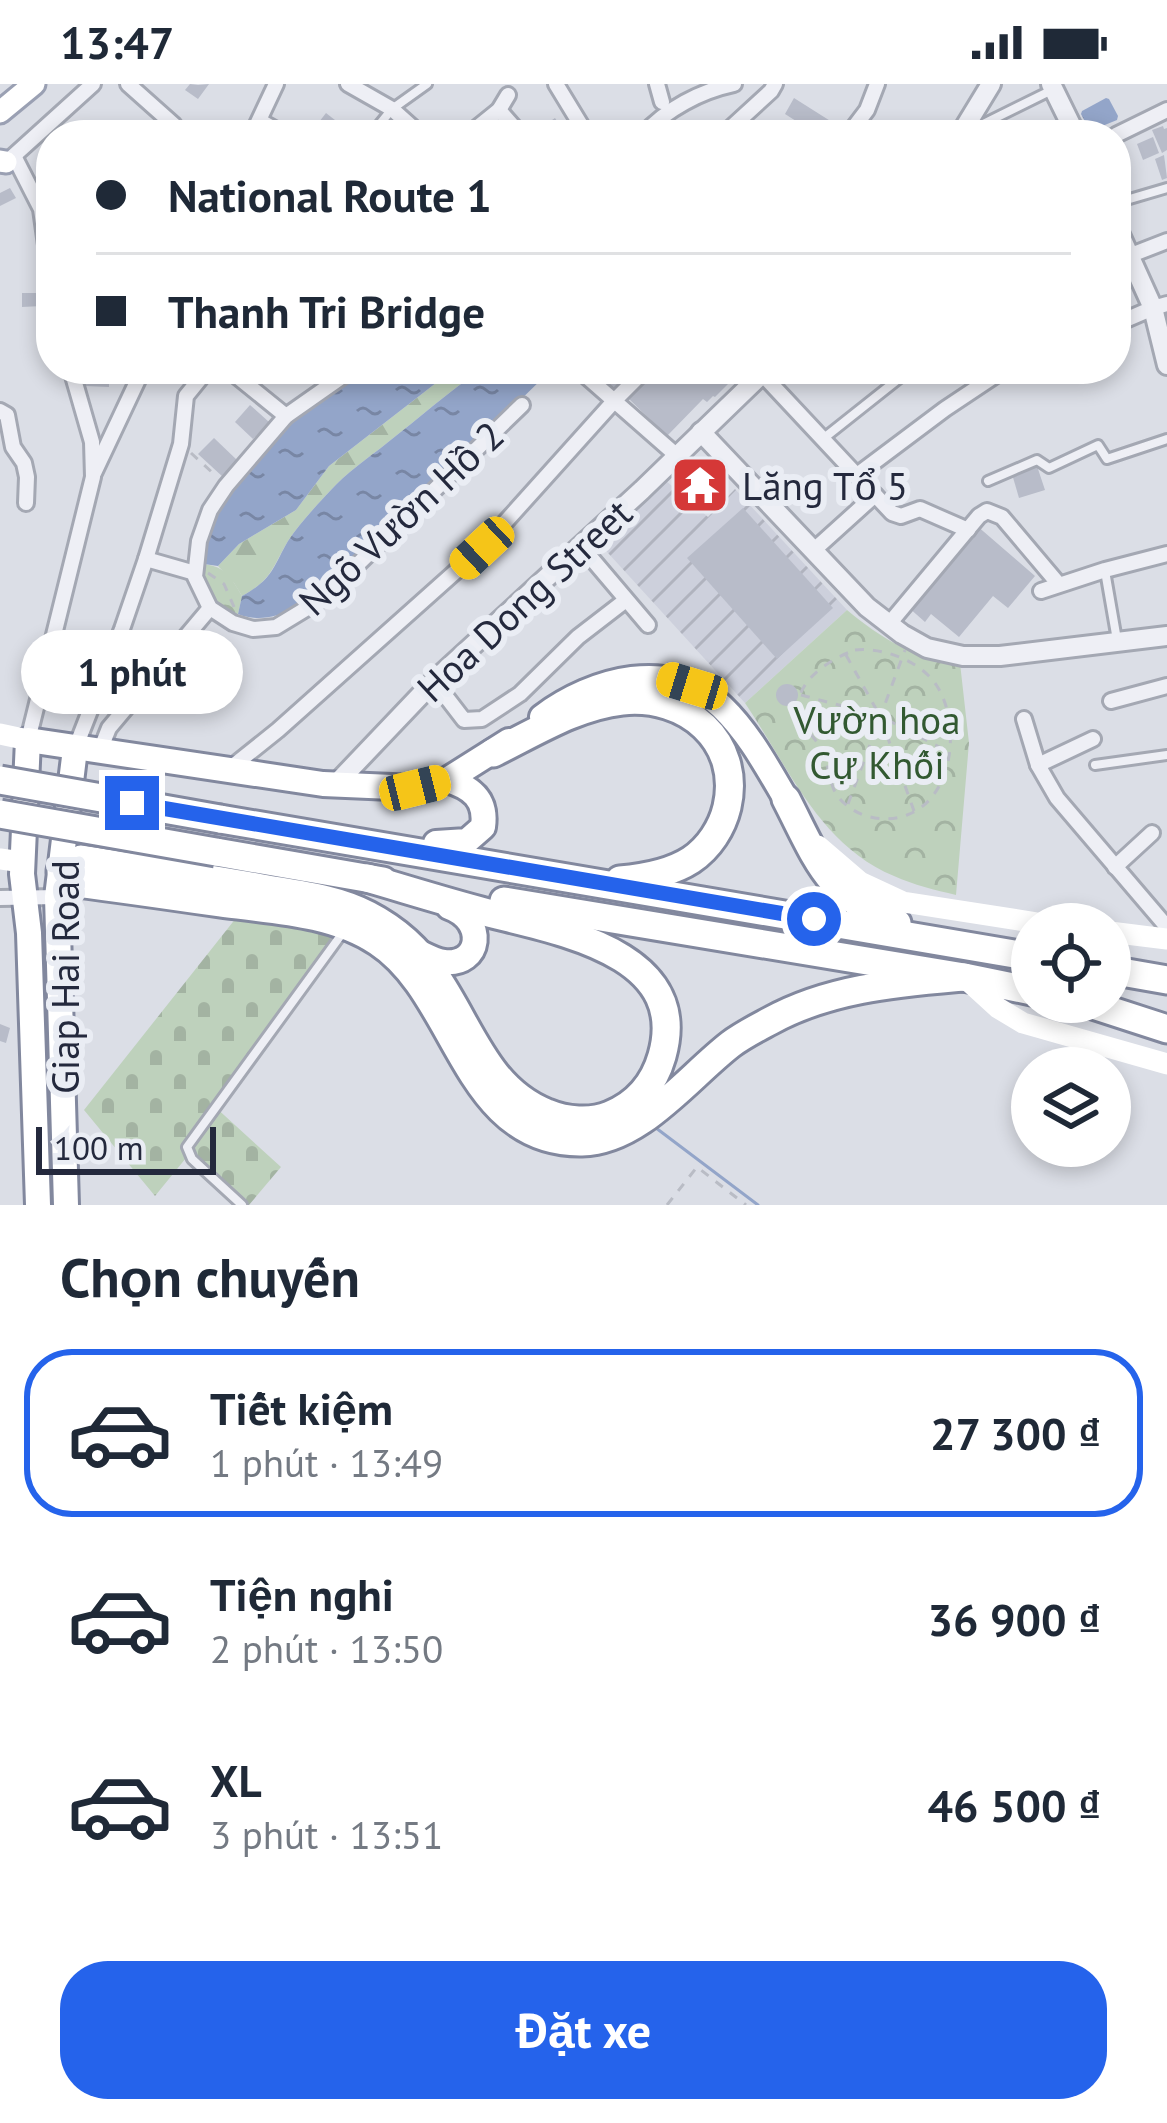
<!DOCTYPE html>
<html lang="vi">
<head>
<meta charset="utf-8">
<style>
  body { margin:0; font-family:"PT Sans",sans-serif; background:#f6f6f7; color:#1f2937; height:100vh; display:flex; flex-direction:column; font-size:45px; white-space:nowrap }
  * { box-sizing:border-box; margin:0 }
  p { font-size:39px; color:#747a83 }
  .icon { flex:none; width:66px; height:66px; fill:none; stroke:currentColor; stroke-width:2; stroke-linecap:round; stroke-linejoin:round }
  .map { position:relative; height:1121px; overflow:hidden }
  .side { display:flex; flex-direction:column; background:#fff; flex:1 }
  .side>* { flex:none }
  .guide { position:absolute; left:36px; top:36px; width:1095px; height:264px; border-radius:48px; box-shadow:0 6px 18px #0003; display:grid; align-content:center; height:264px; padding:0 60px; background:#fff }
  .buttons { position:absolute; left:1011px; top:819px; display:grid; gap:24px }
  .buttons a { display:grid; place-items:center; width:120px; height:120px; border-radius:50%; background:#fff; box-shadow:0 6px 18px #0003; font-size:60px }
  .scale { position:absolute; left:36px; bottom:30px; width:180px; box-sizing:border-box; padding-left:12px; border:6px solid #24293d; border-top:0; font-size:33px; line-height:42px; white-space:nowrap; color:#24293d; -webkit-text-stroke:9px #eaedf4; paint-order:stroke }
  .end { position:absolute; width:54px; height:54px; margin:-27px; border:15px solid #2563eb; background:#fff; box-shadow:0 0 0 6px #fff }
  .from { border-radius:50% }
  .bubble { position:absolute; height:84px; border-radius:42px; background:#fff; box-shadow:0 6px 18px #0003; font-size:39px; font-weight:600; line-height:84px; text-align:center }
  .car { position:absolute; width:36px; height:72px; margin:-36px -18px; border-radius:15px; box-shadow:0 0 9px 3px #0007; background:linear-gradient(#f5c518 24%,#345 0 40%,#f5c518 0 76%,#345 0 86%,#f5c518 0) }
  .guide b { display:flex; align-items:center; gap:42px; height:114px; font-size:45px }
  .guide b+b { border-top:3px solid #e0e1e3 }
  .guide i { width:30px; height:30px; background:#1f2937 }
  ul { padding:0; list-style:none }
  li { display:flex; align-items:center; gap:36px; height:168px; margin:0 24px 18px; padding:0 36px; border:6px solid transparent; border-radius:48px }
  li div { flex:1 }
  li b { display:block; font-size:45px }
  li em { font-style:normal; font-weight:600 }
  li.on { border-color:#2563eb }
  li>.icon { width:108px; height:108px; stroke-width:1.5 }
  h2 { padding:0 60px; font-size:54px; line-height:144px }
  .cta { display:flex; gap:24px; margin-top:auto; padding:24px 60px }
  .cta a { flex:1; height:138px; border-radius:48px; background:#2563eb; color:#fff; font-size:48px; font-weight:600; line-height:138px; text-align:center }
  .status { display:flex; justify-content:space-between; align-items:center; height:84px; padding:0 60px; background:#fff; direction:ltr }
  .status svg { height:33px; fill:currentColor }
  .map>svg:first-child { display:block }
  .industrial { fill:url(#industrial-furrows) }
  .forest { fill:url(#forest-firs) }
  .cemetery { fill:url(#cemetery-stones) }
  .park { fill:url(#park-crowns) }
  .water { fill:url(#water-ripples) }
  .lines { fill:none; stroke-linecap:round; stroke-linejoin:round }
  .stream { stroke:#93a5c9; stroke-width:3 }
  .building { fill:#b8bcc9 }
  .service-casing { stroke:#a4a8b3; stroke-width:14 }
  .minor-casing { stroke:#a4a8b3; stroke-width:20 }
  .tertiary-casing { stroke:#a4a8b3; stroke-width:24 }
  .primary-casing { stroke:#9aa0b3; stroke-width:27 }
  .trunk-casing { stroke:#82889e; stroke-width:30 }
  .motorway-casing { stroke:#82889e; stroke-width:33 }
  .path { stroke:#b9bcc5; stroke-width:3; stroke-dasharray:9 9; stroke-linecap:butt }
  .service { stroke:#eeeff5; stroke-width:8 }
  .minor { stroke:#eeeff5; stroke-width:14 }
  .tertiary { stroke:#eeeff5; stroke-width:18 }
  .secondary { stroke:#fff; stroke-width:21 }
  .primary { stroke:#fff; stroke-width:21 }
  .trunk { stroke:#fff; stroke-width:24 }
  .motorway { stroke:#fff; stroke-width:27 }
  .motorway-bridge-casing { stroke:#82889e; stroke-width:33; stroke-linecap:butt }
  .motorway-bridge { stroke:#fff; stroke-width:27 }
  .route { stroke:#2563eb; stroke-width:15 }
  .labels { text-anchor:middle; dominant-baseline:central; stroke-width:12; stroke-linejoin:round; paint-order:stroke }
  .poi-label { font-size:39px; fill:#24293d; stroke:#eaedf4; text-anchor:start }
  .street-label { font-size:39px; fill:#24293d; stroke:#eaedf4 }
  .park-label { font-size:39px; fill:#325931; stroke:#eaedf4 }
</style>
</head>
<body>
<div class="status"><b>13:47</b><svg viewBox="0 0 49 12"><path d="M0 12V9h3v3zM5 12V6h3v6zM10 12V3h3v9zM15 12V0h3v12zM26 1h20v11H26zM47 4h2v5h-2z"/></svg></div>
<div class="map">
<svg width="1167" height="1121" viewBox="0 0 1167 1121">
  <defs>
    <pattern id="industrial-furrows" width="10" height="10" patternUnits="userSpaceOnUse" patternTransform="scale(3)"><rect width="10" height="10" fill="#cdd0dc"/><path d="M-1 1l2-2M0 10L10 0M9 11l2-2" fill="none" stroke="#b0b3be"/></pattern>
    <pattern id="forest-firs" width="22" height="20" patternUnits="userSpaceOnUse" patternTransform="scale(3)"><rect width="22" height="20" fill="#bed1bc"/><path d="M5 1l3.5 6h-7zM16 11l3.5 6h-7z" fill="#a3b3a2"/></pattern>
    <pattern id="cemetery-stones" width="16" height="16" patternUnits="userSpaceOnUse" patternTransform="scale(3)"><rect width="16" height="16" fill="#bed1bc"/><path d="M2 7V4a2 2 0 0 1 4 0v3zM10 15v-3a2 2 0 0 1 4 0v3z" fill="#a3b3a2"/></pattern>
    <pattern id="park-crowns" width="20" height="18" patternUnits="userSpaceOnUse" patternTransform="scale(3)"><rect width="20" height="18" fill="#bed1bc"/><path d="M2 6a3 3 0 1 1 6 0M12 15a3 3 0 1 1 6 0" fill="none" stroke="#a3b3a2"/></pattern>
    <pattern id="water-ripples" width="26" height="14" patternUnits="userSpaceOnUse" patternTransform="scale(3)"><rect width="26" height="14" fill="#93a5c9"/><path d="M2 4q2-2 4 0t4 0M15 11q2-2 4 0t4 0" fill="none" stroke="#7886a4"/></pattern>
  </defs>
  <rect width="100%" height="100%" fill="#dbdee6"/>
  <!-- industrial -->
  <path class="industrial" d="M665,396L708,433L735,405L847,526L745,619L598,458Z"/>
  <!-- forest -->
  <path class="forest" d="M454,285H482C448,308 419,334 387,359C367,375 347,388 330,407C316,422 299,440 288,457C272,484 272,496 242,512L234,499L218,482L239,460L296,426L329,382Z"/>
  <!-- cemetery -->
  <path class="cemetery" d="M240,829L342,847L213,1021L281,1083L249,1121H238L186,1074L155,1112L84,1026Z"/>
  <!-- park -->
  <g class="park">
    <path d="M204,480C226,483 231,493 242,512L238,530C213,525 202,504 204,480Z"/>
    <path d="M847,526C881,554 915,576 960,579L969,659L956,811C935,806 914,801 894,792C819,761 788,682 745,619Z"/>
  </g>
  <!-- water -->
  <g class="water">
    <path d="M1106,14L1109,15L1118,32L1117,36L1090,47L1081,30L1082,27Z"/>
    <path d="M362,285H454L329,382L296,426L239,460L218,482L204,480L206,448L211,434L242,389L295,330Z"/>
    <path d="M482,285H544L547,290L327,504C302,522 269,543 238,530L242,512C273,495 272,485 288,457C299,440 316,422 330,407C347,388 367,375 387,359C419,334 448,308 482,285Z"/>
  </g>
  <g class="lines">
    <!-- stream -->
    <path class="stream" d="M656,1044L758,1121"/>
  </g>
  <!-- building -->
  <g class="building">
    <path d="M190,0L198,1L209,0L198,15L185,6Z"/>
    <path d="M794,14L843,45L839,51L826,42L818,51L785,30Z"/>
    <path d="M326,29L340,40L331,51H309Z"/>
    <path d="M555,34L566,51H551L545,41Z"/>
    <path d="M1163,42L1164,45L1167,44V66L1162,69L1152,46Z"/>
    <path d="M1153,53L1159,69L1143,76L1137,60Z"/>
    <path d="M1164,71L1167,94L1162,96L1155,75Z"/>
    <path d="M10,104L16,114L0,122V109Z"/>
    <path d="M22,209H42V222L22,223Z"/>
    <path d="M596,285H641L616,311L596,292L600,288Z"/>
    <path d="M653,285H699L705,291L711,285H743L715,313L713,312L707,318L703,315L667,352L626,312Z"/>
    <path d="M85,286L109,287V303L85,302Z"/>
    <path d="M250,321L269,338L253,355L235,338Z"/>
    <path d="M214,354L238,377L223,393L198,370Z"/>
    <path d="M1037,382L1045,406L1019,414L1012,390Z"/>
    <path d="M743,424L833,524L777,575L687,474Z"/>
    <path d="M976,441L1035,492L1008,524L993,512L959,553L931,530L925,538L908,523Z"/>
    <circle cx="787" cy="611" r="11"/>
    <path d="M0,940L10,944L6,959L0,957Z"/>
  </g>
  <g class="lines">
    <defs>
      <g id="service">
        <path d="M261,34L291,51"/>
        <path d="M969,47L1052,6"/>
        <path d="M371,51L392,25L427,0"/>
        <path d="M1116,119L1167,104"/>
        <path d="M824,354L911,285"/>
        <path d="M988,397L1037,376L1049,384L1098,361L1107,375L1167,355"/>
        <path d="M1105,487L1117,556"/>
        <path d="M1095,681L1167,671"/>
        <path d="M242,1121L192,1075L187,1063L344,847"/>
      </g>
      <g id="minor">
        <path d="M128,0L174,41"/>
        <path d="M348,0L392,25L421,51"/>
        <path d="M556,0L587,51"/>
        <path d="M657,0L662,18"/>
        <path d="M499,26L521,51"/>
        <path d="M252,51L276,0"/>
        <path d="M468,51L499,26L508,11"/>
        <path d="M643,51C666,25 701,7 734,0"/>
        <path d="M723,51L771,7L775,0"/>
        <path d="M848,51L867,26L877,0"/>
        <path d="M1116,51L1167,26"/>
        <path d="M14,72L41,125L51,197"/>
        <path d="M9,76L93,0"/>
        <path d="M1131,171L1167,157"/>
        <path d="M1116,240L1153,224L1167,220"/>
        <path d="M228,285L286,332"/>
        <path d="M353,285L286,332L226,402L210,426L199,457L195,493L210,524L233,539L253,545L276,543L322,515L522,321"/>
        <path d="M578,285L676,371"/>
        <path d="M762,290L892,429L901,432L920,425L968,446"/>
        <path d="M0,327L7,331L13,363L24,379L27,393L26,419"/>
        <path d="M94,389L143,285"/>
        <path d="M857,391L945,325L1005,285"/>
        <path d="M581,462L648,541"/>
        <path d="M813,467L875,411"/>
        <path d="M146,475L195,489"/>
        <path d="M1041,507L1105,486L1167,470"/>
        <path d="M889,540L979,432L987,427L1002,433L1056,497"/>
        <path d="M434,597L464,636L482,635L520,610L578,553L626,516"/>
        <path d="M1111,617L1167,602"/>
        <path d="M1024,635L1038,681L1057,714L1167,843"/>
        <path d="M28,656L93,393L92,358L71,285"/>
        <path d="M75,665L122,545L146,475L181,360L186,312L208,285"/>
        <path d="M99,669L109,644L210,524"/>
        <path d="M1038,681L1093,655"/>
        <path d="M228,686L278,646L482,464L615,316L646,285"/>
        <path d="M1115,783L1152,749"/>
        <path d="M0,814L57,813"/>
      </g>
      <g id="tertiary">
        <path d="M1051,0L1076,51"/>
        <path d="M960,51L991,0"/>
        <path d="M1116,142L1153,224L1167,281"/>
        <path d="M701,348L867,523L902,550L927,564L963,572H1000L1167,552"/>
        <path d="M336,700L434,597L642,406L767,285"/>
      </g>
      <g id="primary">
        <path d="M0,28L34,0"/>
        <path d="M0,77L6,78"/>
      </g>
      <g id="trunk">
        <path d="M542,633C593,595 671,573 722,623C749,649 767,683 786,715"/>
        <path d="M436,759L467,757L483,743C487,715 471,703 447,696"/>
        <path d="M416,867C425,871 435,877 444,878C481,882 487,837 449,823"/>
        <path d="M38,1121L29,849L22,790L28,656L323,700L415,704L447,696L509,657"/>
        <path d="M66,1121L57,813L75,665"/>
      </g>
      <g id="motorway">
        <path d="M493,669C534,649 576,622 622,617C686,610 742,657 727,723C722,744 709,764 691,776C671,789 643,794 620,796"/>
        <path d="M786,715C818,777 827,812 897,839"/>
        <path d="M220,735L1032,873"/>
        <path d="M216,768L383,797"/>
        <path d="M367,794C405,805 443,817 481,827C552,846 692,866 662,972C654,1000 637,1020 610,1031C591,1039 566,1037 547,1029C486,1005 470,941 435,891C418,865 395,845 368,831C336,814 297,810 262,804C202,793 142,785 81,775L61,787L76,799C124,805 172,812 220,819C273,826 333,828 378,858C459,911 464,1060 582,1058C640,1057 688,993 731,960C743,951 757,944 770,937C830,904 897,899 964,893"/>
        <path d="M504,817L964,893L1032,907"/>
        <path d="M1110,886L1167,896"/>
        <path d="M1084,918L1167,945"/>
      </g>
    </defs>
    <!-- service casing -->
    <use href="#service" class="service-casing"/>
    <!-- minor casing -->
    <use href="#minor" class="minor-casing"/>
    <!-- tertiary casing -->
    <use href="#tertiary" class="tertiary-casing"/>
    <!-- primary casing -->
    <use href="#primary" class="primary-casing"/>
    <!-- trunk casing -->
    <use href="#trunk" class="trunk-casing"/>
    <!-- motorway casing -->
    <use href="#motorway" class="motorway-casing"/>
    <!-- path -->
    <g class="path">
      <path d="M191,369L215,391"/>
      <path d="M208,489L224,500L234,523"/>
      <path d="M855,566C883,563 921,577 937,602C961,640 954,714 907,731C881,741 847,731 834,706C829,694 828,681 824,670C819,658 809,650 803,639C784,604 827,576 855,566Z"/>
      <path d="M846,571L880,632L914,727"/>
      <path d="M801,611L880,632L947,667"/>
      <path d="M848,720L905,566"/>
      <path d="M667,1121L697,1083L746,1121"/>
    </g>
    <!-- service -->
    <use href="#service" class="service"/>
    <!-- minor -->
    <use href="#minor" class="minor"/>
    <!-- tertiary -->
    <use href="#tertiary" class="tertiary"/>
    <!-- secondary -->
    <g class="secondary">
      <path d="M0,650L28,656"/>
      <path d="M818,762L860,798L903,818L1044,840"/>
      <path d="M0,775L22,778"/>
      <path d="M1110,848L1167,855"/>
      <path d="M964,893L998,924L1023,939L1167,980"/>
    </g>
    <!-- primary -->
    <use href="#primary" class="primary"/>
    <!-- trunk -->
    <use href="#trunk" class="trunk"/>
    <!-- motorway -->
    <use href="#motorway" class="motorway"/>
    <defs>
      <g id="motorway-bridge">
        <path d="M0,696L220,735"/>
        <path d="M0,730L216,768"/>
      </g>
    </defs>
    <!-- motorway-bridge casing -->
    <use href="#motorway-bridge" class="motorway-bridge-casing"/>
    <!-- motorway-bridge -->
    <use href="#motorway-bridge" class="motorway-bridge"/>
  </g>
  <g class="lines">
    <!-- route -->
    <path class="route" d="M132,719L814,835"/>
  </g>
  <!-- icons -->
  <defs>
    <symbol id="temple-square" viewBox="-11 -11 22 22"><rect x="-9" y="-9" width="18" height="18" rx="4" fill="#d53837" stroke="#eaedf4"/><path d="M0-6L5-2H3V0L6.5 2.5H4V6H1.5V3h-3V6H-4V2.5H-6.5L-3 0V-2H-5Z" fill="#fff"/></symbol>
  </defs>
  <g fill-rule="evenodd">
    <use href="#temple-square" x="667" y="368" width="66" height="66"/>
  </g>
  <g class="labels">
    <!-- poi labels -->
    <g class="poi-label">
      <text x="742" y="401">Lăng Tổ 5</text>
    </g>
    <!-- street labels -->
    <g class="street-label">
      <text transform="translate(401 434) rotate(-43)">Ngõ Vườn Hồ 2</text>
      <text transform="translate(524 516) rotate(-43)">Hoa Dong Street</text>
      <text transform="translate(64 893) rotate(-90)">Giap Hai Road</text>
    </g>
    <!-- park labels -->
    <g class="park-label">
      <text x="877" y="635">Vườn hoa<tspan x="877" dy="45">Cự Khối</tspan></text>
    </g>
  </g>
</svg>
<div class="buttons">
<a><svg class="icon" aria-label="locate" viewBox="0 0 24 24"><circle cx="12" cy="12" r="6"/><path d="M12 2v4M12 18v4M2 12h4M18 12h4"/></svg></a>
<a><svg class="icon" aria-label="layers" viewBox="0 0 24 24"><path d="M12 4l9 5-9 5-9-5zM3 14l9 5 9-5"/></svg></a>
</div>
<div class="scale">100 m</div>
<i class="end from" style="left:814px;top:835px"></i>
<i class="end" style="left:132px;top:719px"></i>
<div class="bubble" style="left:21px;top:546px;width:222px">1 phút</div>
<i class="car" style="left:482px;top:464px;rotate:227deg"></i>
<i class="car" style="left:692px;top:602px;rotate:287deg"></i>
<i class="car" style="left:415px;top:704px;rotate:76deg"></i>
<div class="guide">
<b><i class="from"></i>National Route 1</b>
<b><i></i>Thanh Tri Bridge</b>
</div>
</div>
<section class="side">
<h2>Chọn chuyến</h2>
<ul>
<li class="on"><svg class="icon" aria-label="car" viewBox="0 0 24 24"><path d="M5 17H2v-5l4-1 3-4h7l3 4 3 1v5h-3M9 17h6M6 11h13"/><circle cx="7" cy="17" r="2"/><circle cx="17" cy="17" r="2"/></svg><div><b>Tiết kiệm</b><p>1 phút · 13:49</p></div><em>27 300 ₫</em></li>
<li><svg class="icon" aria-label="car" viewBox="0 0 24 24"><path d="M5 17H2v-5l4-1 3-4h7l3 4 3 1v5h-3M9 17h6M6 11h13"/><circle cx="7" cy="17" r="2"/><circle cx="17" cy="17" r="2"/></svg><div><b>Tiện nghi</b><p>2 phút · 13:50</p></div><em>36 900 ₫</em></li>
<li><svg class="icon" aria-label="car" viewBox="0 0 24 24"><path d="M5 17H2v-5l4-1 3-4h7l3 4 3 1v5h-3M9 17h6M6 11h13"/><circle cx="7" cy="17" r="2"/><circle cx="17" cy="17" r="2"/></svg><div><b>XL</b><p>3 phút · 13:51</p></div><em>46 500 ₫</em></li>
</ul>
<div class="cta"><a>Đặt xe</a></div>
</section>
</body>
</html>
